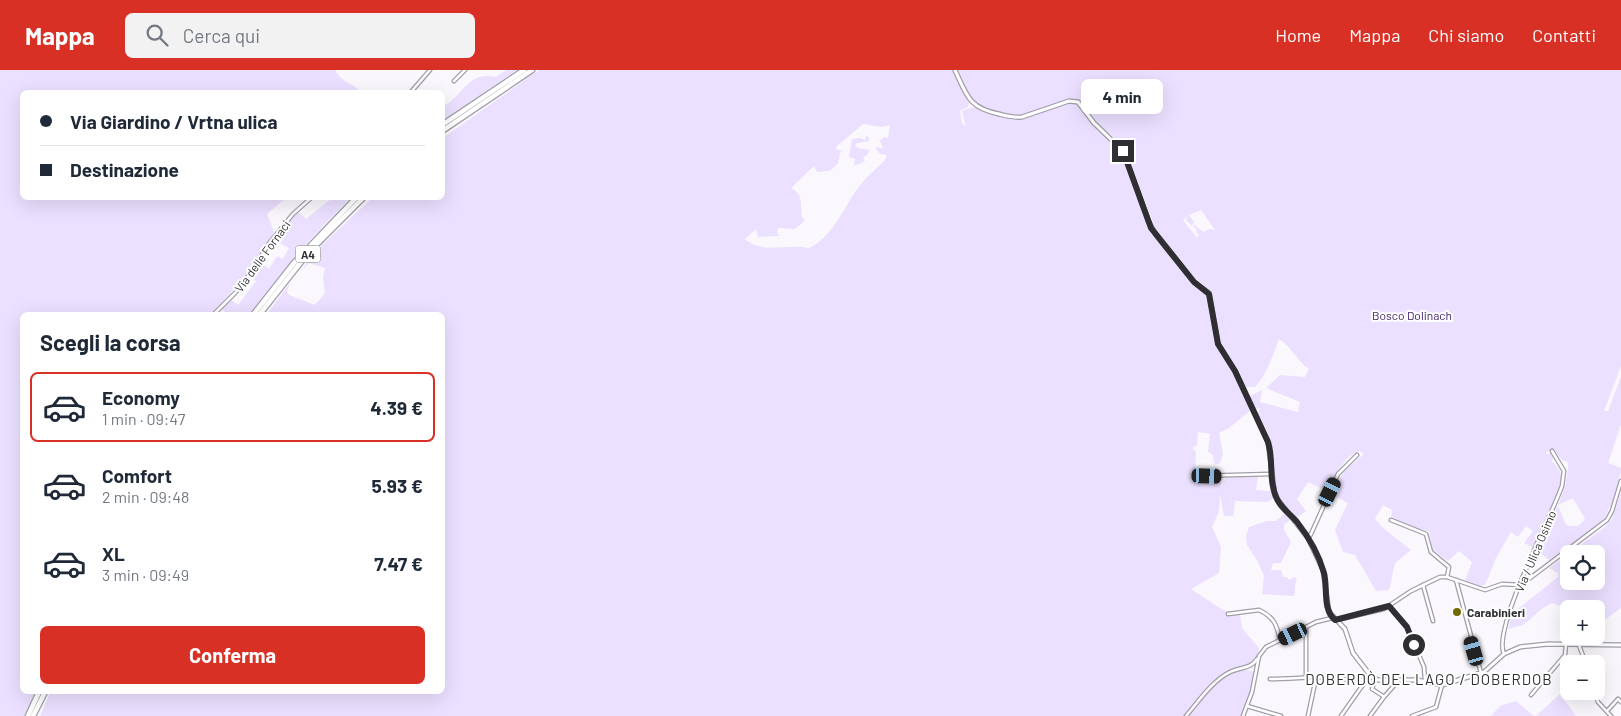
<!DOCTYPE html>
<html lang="it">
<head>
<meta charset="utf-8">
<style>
  body { margin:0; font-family:Barlow,sans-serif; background:#f2f2f3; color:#1f2937; height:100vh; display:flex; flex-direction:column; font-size:19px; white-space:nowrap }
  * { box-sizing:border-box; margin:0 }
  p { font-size:16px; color:#747a83 }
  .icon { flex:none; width:28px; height:28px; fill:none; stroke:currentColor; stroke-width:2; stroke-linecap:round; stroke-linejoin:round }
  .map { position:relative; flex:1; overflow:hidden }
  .details { position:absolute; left:20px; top:242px; width:425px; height:382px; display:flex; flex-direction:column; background:#fff; border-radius:8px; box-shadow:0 5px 20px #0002 }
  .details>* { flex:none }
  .top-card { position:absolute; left:20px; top:20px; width:425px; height:110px; border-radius:8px; box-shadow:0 5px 20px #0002; display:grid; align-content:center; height:110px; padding:0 20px; background:#fff }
  .fabs { position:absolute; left:1560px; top:475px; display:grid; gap:10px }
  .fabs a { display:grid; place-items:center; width:45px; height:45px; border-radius:8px; background:#fff; box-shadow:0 5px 20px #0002; font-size:25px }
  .end { position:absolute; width:22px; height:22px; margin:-11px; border:6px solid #2f2e32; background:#fff; box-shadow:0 0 0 2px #fff }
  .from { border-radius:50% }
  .bubble { position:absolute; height:35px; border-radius:8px; background:#fff; box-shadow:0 5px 20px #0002; font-size:16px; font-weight:700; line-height:35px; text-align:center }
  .car { position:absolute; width:15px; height:30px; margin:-15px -8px; border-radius:6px; box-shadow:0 0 4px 1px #0007; background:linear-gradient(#222 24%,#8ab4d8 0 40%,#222 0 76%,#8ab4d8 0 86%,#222 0) }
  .top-card b { display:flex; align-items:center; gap:18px; height:48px; font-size:19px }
  .top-card b+b { border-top:1px solid #e0e1e3 }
  .top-card i { width:12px; height:12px; background:#1f2937 }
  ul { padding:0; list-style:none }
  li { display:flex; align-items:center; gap:15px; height:70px; margin:0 10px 8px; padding:0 10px; border:2px solid transparent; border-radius:8px }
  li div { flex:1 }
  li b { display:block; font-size:19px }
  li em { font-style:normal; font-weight:700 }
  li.on { border-color:#d93025 }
  li>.icon { width:45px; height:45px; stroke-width:1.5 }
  h2 { padding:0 20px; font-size:22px; line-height:60px }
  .action { display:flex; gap:10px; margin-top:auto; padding:10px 20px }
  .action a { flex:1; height:58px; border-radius:8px; background:#d93025; color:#fff; font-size:20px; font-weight:700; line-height:58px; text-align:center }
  header { display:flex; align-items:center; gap:30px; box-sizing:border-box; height:70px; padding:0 25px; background:#d93025; color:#fff }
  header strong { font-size:24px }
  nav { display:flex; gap:28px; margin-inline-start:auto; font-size:18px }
  .search { width:350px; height:45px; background:#f2f2f3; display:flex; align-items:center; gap:12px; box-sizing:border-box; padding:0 18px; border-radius:8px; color:#747a83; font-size:19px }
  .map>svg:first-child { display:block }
  .green { fill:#ebe0ff; fill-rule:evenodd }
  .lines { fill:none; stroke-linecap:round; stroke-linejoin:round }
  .minor-casing { stroke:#a19da9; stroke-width:5 }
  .tertiary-casing { stroke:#a19da9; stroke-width:5.5 }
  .motorway-casing { stroke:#a19da9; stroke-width:7 }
  .minor { stroke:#fff; stroke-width:2.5 }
  .tertiary { stroke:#fff; stroke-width:3 }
  .motorway { stroke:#fff; stroke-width:4.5 }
  .route { stroke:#2f2e32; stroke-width:6 }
  .poi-dot { fill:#746900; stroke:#fff; stroke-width:2 }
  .labels { text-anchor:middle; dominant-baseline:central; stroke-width:4; stroke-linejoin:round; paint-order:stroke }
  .shield { fill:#fff; stroke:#6d6d70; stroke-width:1 }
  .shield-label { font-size:11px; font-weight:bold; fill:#2f2e32 }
  .street-label { font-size:12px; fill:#2f2e32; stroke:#fff }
  .park-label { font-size:12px; fill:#412366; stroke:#fff }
  .poi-label { font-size:12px; font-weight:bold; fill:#2f2e32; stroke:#fff; text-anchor:start }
  .quarter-label { font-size:15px; letter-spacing:1px; fill:#2f2e32; stroke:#fff }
</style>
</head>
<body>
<header>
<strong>Mappa</strong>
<div class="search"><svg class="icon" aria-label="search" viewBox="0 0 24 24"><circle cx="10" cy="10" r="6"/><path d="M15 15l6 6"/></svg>Cerca qui</div>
<nav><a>Home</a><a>Mappa</a><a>Chi siamo</a><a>Contatti</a></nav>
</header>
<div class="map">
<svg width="1621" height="646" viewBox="0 0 1621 646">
  <rect width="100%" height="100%" fill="#faf8fd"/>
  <!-- green -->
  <g class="green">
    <path d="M0,0H335C342,13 353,13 361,22H22V128H286L267,144L274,162L247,205L210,245H22V622L37,623L25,646H0Z"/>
    <path d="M506,0H517L443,50V32L446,35C465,22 469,1 496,7Z"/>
    <path d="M539,0H953L969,33L968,37L960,41L962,53L966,57L962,41L973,37L990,44L1018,50L1070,33H1077L1092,53L1124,83L1151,158L1194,212L1209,223L1218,274L1235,301L1250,332L1248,334L1251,340L1229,358L1219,363L1223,384L1220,393L1215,395L1212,384L1208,382L1210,364L1198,362L1197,376H1194L1193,379L1196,382L1195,404L1222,405L1221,418L1226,407L1258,406L1256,420L1272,421L1275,427L1268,432L1235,431L1233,446H1224L1220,424L1219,441L1212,457L1221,477L1219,503L1191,519L1223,540L1240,543L1242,558L1259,578L1256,592L1231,603L1243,599L1255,602L1252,620L1241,646H40L50,623L442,622V245H266L290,213L287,221L289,225L315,235L325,223L323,207L325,198L309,193L299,203L321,176L372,128H442L443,68ZM863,54L882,57L890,55L888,68L883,67L882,70L879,69L883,78H879L877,76L876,79L880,84L887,85L885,90C876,99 865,108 858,118C843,138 833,167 809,178C788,173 763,185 745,169L756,159L758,167L780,166L777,163L778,158L795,159L805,150L802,147C800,135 804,124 791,118L814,96L817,102L829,101L838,94L840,83L842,82L840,80H837L836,77Z"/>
    <path d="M957,0H1621V296L1604,341H1608L1621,307V354L1608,393L1621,398V402L1613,430L1603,451L1549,490L1538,481C1548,456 1569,420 1568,392L1562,390L1552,378L1546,383L1547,385L1550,383L1553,387L1552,391C1555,395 1560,399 1561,404C1565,416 1540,464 1534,478L1524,473L1533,461L1526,456L1518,467L1511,462L1496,488L1485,515L1478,516L1465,511L1472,492L1459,481L1448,491L1433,480L1429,461L1414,458L1391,448L1392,440L1383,435L1375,449L1383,458L1411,480L1395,493L1389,520L1376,521L1355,485L1343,482L1335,460L1348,433L1332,425L1344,401L1364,384L1360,381C1343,386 1334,407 1328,422L1308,412L1297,429L1306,441L1296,448L1279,429L1275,413L1271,377L1267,361L1258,343L1260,338L1255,339L1250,326L1262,320L1260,332L1298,342L1300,332L1266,318L1280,305L1305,307L1309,299C1297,291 1291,276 1279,269L1269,295L1261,310L1255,317H1245L1239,302L1224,282L1220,273L1211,224L1198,213L1156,160L1126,81C1117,67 1105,61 1093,50C1088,46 1086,38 1082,33L1086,28L1081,31L1072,29L1020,45L987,40L979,37L970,28ZM1201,140L1215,160L1210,159L1203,162L1195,155L1193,157L1197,159L1196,162L1199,165L1197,168L1183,150L1187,146L1186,150L1192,156L1194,152L1189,145ZM1573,428L1585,449C1579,457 1575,457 1566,455L1558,435Z"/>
    <path d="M866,66L869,67V71L857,73L855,75L858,78L869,80V83L863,88L865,91L854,96L855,89L849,87L852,69L860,68L865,70Z"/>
    <path d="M332,128H350L302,178L248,245H228L222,239L231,230L238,235L256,211L251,207L261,193L269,199L277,186L283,189L289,178L274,170L298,142L306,149Z"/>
    <path d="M1621,423V538L1596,556V539H1569V545L1563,537L1552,533L1543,538L1523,555L1508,559L1513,543L1558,507V503L1549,498L1605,457L1612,449ZM1569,484H1596V511H1569Z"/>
    <path d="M1285,443L1291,449L1284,455V460L1291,472L1281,493H1273L1271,500H1281L1283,507H1287L1289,510L1294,507L1297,509C1294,515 1296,520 1294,526L1262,524L1264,506L1257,490L1247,475L1246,466L1249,457L1267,451H1276Z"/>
    <path d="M1560,624L1576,646H1536Z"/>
    <path d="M1516,631L1534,646H1491L1500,636Z"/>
  </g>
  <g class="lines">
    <defs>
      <g id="minor">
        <path d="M454,11L465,0"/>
        <path d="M411,22L430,0"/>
        <path d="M213,245L236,222L249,205L270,172L293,144L311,128"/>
        <path d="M1194,405L1195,406L1271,404"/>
        <path d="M1391,450L1426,464L1431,482L1449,497L1447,507"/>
        <path d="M1308,468L1311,464L1338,404L1357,385"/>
        <path d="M1456,510L1481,603"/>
        <path d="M1423,515L1433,551"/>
        <path d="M1389,536L1407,557L1424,597L1425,611"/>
        <path d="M1228,544L1259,540C1274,547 1277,555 1280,570"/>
        <path d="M1336,550L1384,539L1411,521L1440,507H1447L1485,520L1502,514L1521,515L1607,450L1612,441L1621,411"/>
        <path d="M1579,575L1586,594"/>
        <path d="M1504,584C1492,559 1551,448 1562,416L1564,401L1552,381"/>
        <path d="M1306,608V557"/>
        <path d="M1270,609C1289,609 1307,607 1325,607C1339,607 1361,615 1372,607"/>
        <path d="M1375,609L1372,619L1383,626"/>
        <path d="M1594,621L1598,632L1611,646"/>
        <path d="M1531,625L1565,585L1566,574"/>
        <path d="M1247,636L1281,646"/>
        <path d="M1607,641L1618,629L1621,632"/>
        <path d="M1186,646C1199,631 1212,611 1230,602C1240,597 1251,599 1257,589"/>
        <path d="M1243,646L1252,622L1259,586L1266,577L1316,552L1332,548"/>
        <path d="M1308,646L1316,608"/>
        <path d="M1341,646L1367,609"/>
        <path d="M1370,646L1384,627L1399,610"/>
        <path d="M1412,646L1436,637L1442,615"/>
      </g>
      <path id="tertiary" d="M955,0C967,26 969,38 999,44C1007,46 1014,48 1022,47L1069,31L1078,32L1094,53L1123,81L1148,150L1156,165L1194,212L1209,223L1218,274L1235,301L1268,372L1275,426L1308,468L1323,500L1329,542L1345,559L1353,583L1370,605L1378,610H1417L1442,615L1484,602L1504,584L1520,577L1548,574L1621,575"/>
      <g id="motorway">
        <path d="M442,55L524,0"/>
        <path d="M442,61L532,0"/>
        <path d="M253,245L294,193L356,128"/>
        <path d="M259,245L308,183L363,128"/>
        <path d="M28,646L39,622"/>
        <path d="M33,646L45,622"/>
      </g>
    </defs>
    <!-- minor casing -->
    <use href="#minor" class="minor-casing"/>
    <!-- tertiary casing -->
    <use href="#tertiary" class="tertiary-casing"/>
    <!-- motorway casing -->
    <use href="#motorway" class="motorway-casing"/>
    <!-- minor -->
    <use href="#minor" class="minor"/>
    <!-- tertiary -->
    <use href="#tertiary" class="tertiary"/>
    <!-- motorway -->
    <use href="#motorway" class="motorway"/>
  </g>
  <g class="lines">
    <!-- route -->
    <path class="route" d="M1123,81L1151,158L1194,212L1209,224L1218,274L1235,301L1268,372C1274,390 1268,411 1277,429C1281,438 1290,444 1297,452C1308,466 1319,485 1324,503C1328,518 1322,539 1335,550L1389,536L1407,557L1414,575"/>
  </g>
  <!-- markers -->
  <circle class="poi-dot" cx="1457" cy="542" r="5"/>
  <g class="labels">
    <!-- shield labels -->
    <rect class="shield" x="295.5" y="175.5" width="25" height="17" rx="4"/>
    <g class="shield-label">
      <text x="308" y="184">A4</text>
    </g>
    <!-- street labels -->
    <g class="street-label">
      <text transform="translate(262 186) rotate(-54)">Via delle Fornaci</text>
      <text transform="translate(1535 481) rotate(-67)">Via / Ulica Osimo</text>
    </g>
    <!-- park labels -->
    <g class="park-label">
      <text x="1412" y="245">Bosco Dolinach</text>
    </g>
    <!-- poi labels -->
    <g class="poi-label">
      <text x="1467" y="542">Carabinieri</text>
    </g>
    <!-- quarter labels -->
    <g class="quarter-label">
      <text x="1429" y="609">DOBERDÒ DEL LAGO / DOBERDOB</text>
    </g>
  </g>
</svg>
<div class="fabs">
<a><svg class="icon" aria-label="locate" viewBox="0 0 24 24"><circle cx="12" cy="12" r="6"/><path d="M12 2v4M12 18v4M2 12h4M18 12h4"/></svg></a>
<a>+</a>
<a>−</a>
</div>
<i class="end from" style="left:1414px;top:575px"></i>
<i class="end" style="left:1123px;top:81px"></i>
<div class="bubble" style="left:1081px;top:9px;width:82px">4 min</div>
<i class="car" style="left:1207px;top:406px;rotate:92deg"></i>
<i class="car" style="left:1330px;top:422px;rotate:26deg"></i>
<i class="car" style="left:1293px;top:564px;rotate:244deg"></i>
<i class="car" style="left:1474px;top:581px;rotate:344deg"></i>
<div class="top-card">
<b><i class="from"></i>Via Giardino / Vrtna ulica</b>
<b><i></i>Destinazione</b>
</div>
<section class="details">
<h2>Scegli la corsa</h2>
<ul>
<li class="on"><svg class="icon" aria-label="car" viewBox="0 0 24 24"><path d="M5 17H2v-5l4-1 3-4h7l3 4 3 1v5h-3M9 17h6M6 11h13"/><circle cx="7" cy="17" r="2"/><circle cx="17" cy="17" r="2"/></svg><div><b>Economy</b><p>1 min · 09:47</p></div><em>4.39 €</em></li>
<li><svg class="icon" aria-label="car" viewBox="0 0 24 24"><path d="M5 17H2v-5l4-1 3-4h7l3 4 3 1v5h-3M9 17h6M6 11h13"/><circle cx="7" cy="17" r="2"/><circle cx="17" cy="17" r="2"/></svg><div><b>Comfort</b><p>2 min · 09:48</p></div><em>5.93 €</em></li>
<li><svg class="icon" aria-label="car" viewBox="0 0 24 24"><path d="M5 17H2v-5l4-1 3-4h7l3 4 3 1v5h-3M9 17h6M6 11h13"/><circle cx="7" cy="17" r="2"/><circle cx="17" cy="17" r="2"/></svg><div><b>XL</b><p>3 min · 09:49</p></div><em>7.47 €</em></li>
</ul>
<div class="action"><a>Conferma</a></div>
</section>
</div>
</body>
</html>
